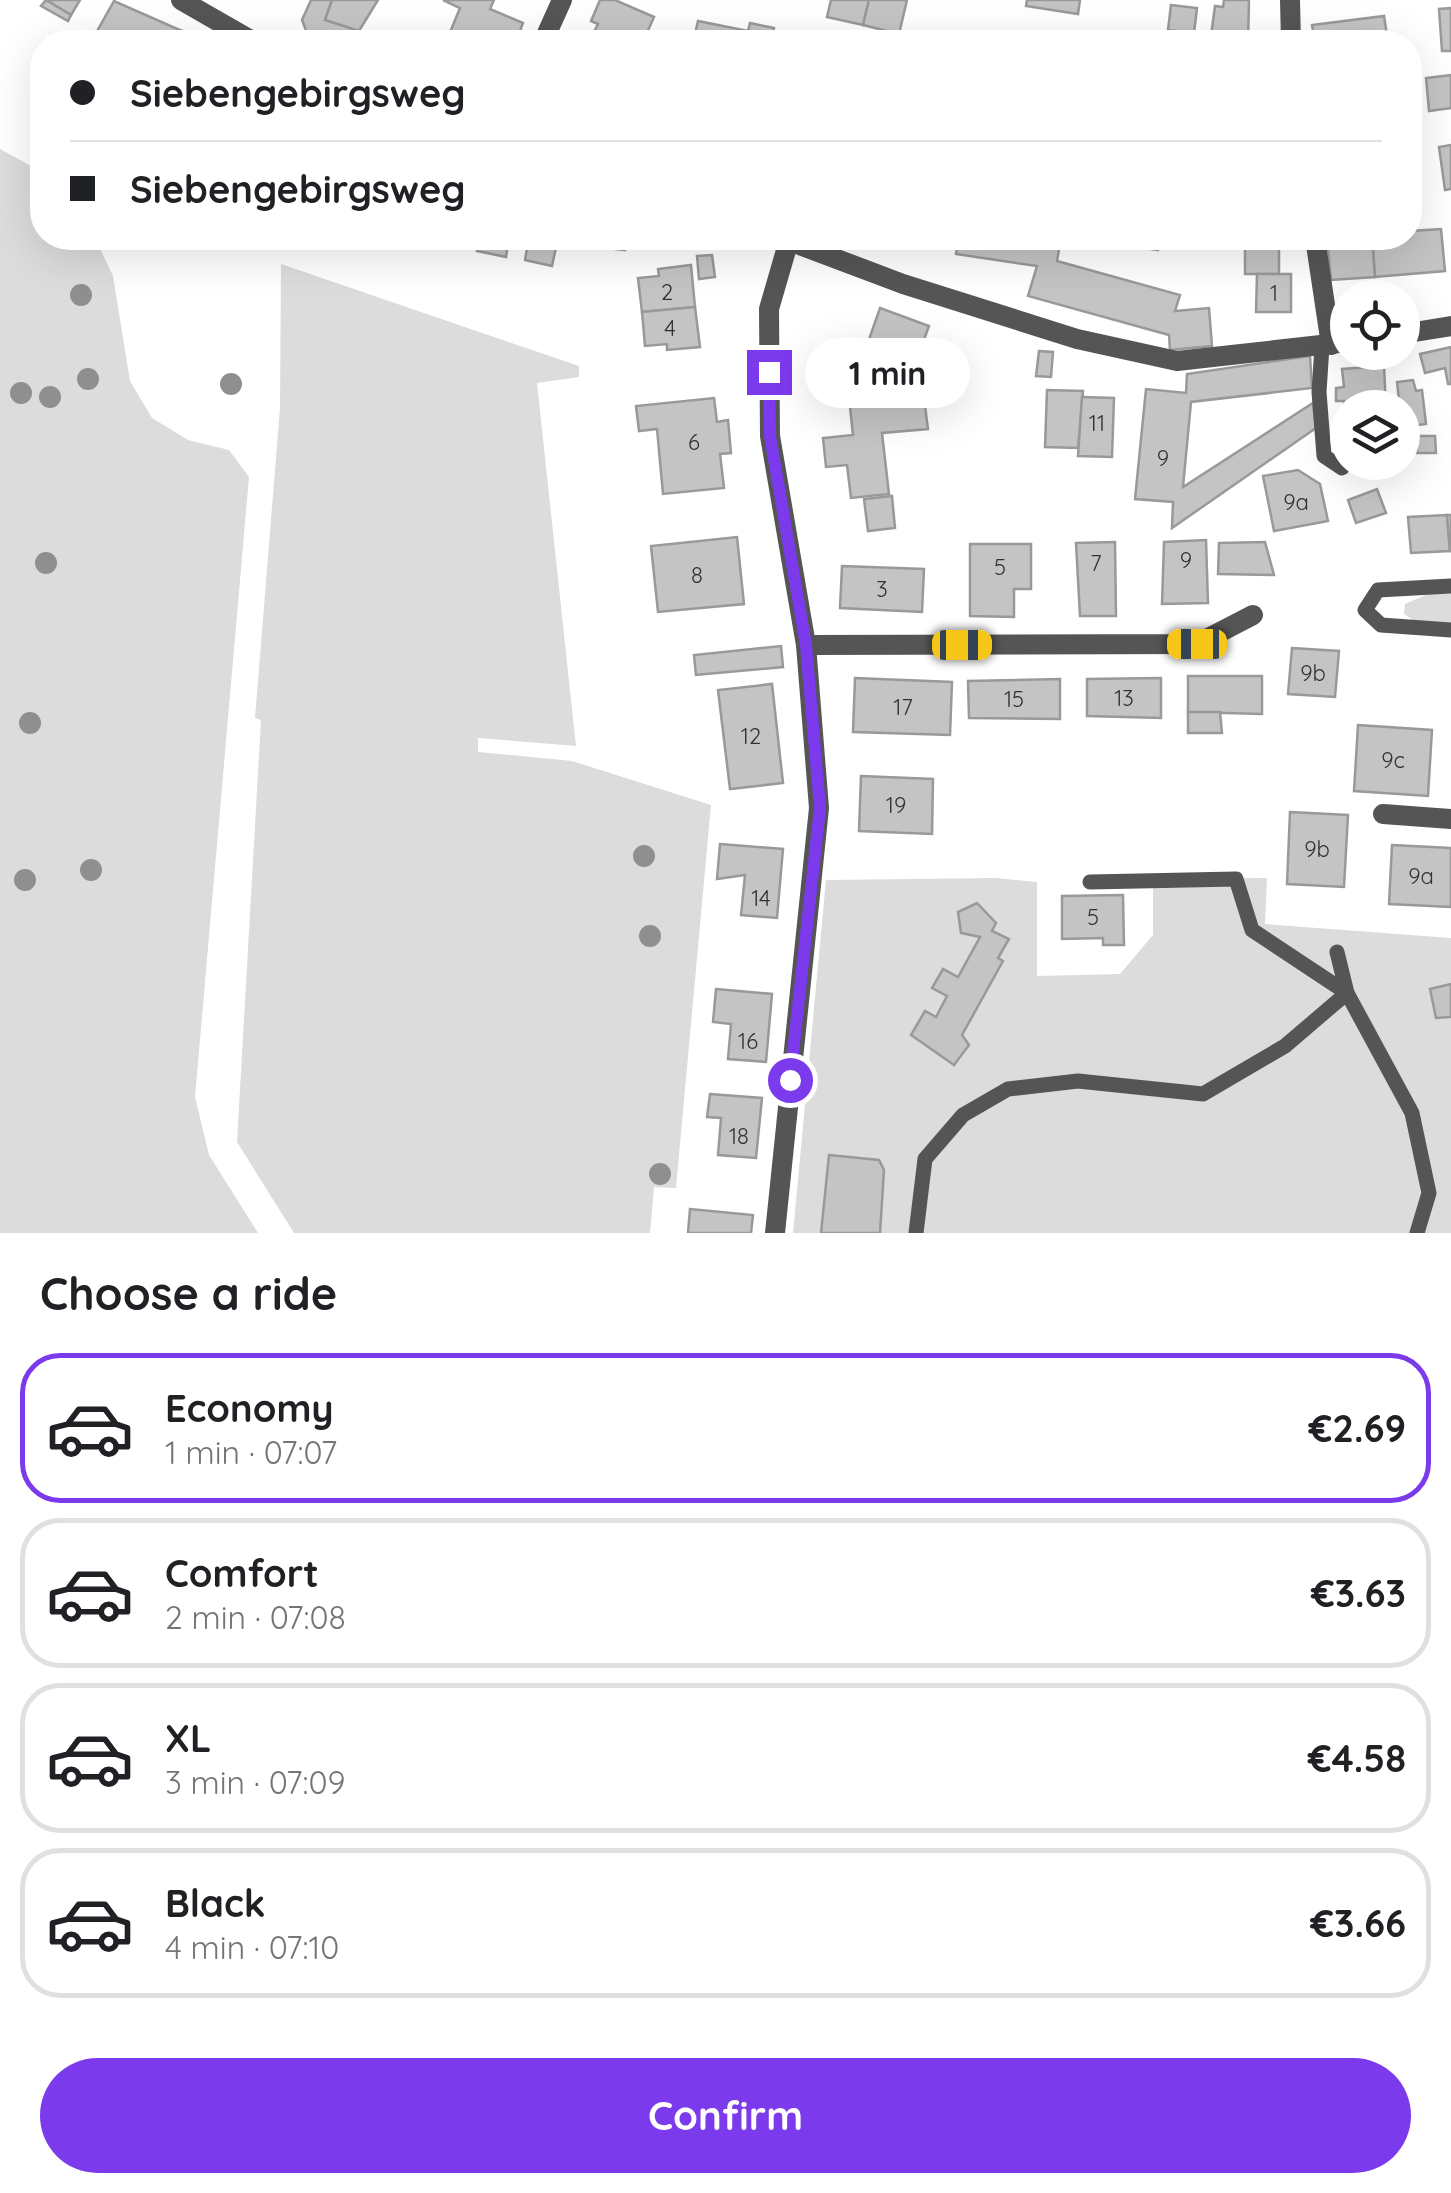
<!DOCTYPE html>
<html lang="en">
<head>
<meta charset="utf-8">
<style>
  body { margin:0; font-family:Quicksand,sans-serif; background:#f2f2f2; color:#202124; height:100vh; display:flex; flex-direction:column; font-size:38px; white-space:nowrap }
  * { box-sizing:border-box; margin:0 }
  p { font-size:32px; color:#757577 }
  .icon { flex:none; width:55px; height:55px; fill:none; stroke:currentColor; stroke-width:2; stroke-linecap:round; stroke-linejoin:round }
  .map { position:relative; height:1233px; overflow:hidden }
  .panel { display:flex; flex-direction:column; background:#fff; flex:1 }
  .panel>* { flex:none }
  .top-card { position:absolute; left:30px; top:30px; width:1392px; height:220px; border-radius:40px; box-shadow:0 10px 40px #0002; display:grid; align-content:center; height:220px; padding:0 40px; background:#fff }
  .buttons { position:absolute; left:1330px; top:280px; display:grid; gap:20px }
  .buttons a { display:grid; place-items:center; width:90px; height:90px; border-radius:50%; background:#fff; box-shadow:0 10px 40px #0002; font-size:50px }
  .end { position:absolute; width:45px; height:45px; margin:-22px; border:12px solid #7c3aed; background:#fff; box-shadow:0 0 0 5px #fff }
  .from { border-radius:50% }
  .bubble { position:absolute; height:70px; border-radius:35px; background:#fff; box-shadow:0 10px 40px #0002; font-size:32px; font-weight:700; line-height:70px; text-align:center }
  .car { position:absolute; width:30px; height:60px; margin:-30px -15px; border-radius:12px; box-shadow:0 0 8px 2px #0007; background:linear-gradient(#f5c518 24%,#345 0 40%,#f5c518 0 76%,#345 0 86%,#f5c518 0) }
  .top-card b { display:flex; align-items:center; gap:35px; height:95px; font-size:38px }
  .top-card b+b { border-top:2px solid #e0e0e0 }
  .top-card i { width:25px; height:25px; background:#202124 }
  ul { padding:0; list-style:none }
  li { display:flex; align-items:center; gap:30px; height:150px; margin:0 20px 15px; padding:0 20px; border:5px solid #e0e0e0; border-radius:40px }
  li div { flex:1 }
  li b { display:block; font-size:38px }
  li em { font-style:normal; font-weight:700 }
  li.on { border-color:#7c3aed }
  li>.icon { width:90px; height:90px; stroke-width:1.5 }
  h2 { padding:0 40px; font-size:45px; line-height:120px }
  .button { display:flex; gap:20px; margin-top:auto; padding:20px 40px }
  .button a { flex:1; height:115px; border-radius:60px; background:#7c3aed; color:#fff; font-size:40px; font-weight:700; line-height:115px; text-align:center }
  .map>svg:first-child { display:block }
  .green { fill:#dcdcdc }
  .building { fill:#c4c4c4; stroke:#999; stroke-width:2.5 }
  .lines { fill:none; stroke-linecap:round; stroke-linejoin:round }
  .service { stroke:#555; stroke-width:15 }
  .minor { stroke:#555; stroke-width:20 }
  .tree { fill:#8f8f8f }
  .route { stroke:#7c3aed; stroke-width:12 }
  .labels { text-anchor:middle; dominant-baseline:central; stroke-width:8; stroke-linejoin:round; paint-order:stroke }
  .number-label { font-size:22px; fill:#313131 }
</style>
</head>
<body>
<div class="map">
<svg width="1451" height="1233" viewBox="0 0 1451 1233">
  <rect width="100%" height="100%" fill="#fff"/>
  <!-- green -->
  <g class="green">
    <path d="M0,149L42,172V238H95L113,276L130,381L152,418L188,440L229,450L249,477L195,1097L209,1155L258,1233H0Z"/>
    <path d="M281,264L579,366V377L537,383L576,746L478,738V752L572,761L711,805L676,1188L654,1187L650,1233H294L237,1142L261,720L255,718L280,408Z"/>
    <path d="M1451,593V624L1416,622L1404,614L1405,604L1428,594Z"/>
    <path d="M996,878L1037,882V976L1120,974L1153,935V879L1267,878L1265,924L1451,938V1233H793L826,880Z"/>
  </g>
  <!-- building -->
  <g class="building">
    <path d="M46,0H80L71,15Z"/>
    <path d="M46,0L71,15L68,21L41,6Z"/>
    <path d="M311,0H332L325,20L357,29L352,41L307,33L302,20Z"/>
    <path d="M332,0H378L359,31L325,20Z"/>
    <path d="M494,0L490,9L523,23L516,42H446L460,8L443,0Z"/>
    <path d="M600,0H615L654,17L643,42H589L598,24L591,21Z"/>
    <path d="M831,0H869L863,25L827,17Z"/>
    <path d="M869,0H907L899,34L863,25Z"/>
    <path d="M1027,0H1080L1078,14L1026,6Z"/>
    <path d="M1224,0H1249L1248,42H1227V36H1211L1215,6L1223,7Z"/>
    <path d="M114,1L180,30L174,42H91Z"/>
    <path d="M1171,5L1197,8L1194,33L1168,30Z"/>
    <path d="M1451,8V51H1442L1439,9Z"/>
    <path d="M1384,16L1388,42H1315L1312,25Z"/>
    <path d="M698,21L748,31L750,23L774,28L771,42H693Z"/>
    <path d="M180,30L201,39L200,42H174Z"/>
    <path d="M1162,34L1227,36V42H1164Z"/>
    <path d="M1451,75V108L1429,111L1426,78Z"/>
    <path d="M1451,145V189L1445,190L1439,147Z"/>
    <path d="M1441,229L1445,271L1375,277L1372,238H1410V231Z"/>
    <path d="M479,238H509L506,257L477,251Z"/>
    <path d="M509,238H558L552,266L525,260L527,249L508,245Z"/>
    <path d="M590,238H626L625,250L589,246Z"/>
    <path d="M959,238H1061L1057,261L1180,295L1175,311L1209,308L1212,346L1170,350L1169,335L1028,296L1037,266L956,254Z"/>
    <path d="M1077,238H1160L1158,250Z"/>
    <path d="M1327,238H1372L1375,277L1331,280Z"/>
    <path d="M1245,241L1279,242V274H1245Z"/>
    <path d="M712,255L715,277L699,279L697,256Z"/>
    <path d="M691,265L695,307L642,312L638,278L659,276L658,269Z"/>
    <path d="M1257,274H1291V312H1256Z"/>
    <path d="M695,307L700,347L667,350V344L645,346L642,312Z"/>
    <path d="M880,308L929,326L915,365L866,348Z"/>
    <path d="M1451,347V384H1448L1445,368L1425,373L1420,354Z"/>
    <path d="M1039,351L1053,352L1051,377L1036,376Z"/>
    <path d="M1310,356L1312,388L1191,402L1183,487L1313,403L1316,428L1172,528L1173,502L1135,499L1146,389L1186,393L1187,374Z"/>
    <path d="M1384,366L1386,408H1348L1345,418L1344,401H1336V388L1344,387L1342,369Z"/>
    <path d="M1413,380L1416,391L1422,390L1426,424L1402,427L1397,382Z"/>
    <path d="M1047,390L1083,391L1078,448L1045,447Z"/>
    <path d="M1082,397L1114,398L1112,457L1078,456Z"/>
    <path d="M714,398L717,422L728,420L731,453L720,454L724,488L663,494L657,429L639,431L636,406Z"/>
    <path d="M924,398L928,429L882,433L889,494L851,498L847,465L826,467L823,438L853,435L850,407Z"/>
    <path d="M1416,436H1435L1436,453H1417Z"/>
    <path d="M1298,470L1320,484L1328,521L1274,531L1263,476Z"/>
    <path d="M1377,489L1386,513L1356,523L1348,500Z"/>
    <path d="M892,496L895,528L868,531L864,499Z"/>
    <path d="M1447,515L1450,551L1411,553L1408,517Z"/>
    <path d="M1447,515H1451V551H1450Z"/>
    <path d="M737,537L744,604L658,612L651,546Z"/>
    <path d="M1206,540L1208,603L1162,604L1164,542Z"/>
    <path d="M1115,542L1116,616H1080L1076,543Z"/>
    <path d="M1265,542L1274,575L1218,574L1219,543Z"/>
    <path d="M970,544H1031V589H1014V617L970,616Z"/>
    <path d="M842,566L924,569L922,612L840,608Z"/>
    <path d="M781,646L783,667L696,675L694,655Z"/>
    <path d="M1292,648L1339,651L1335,697L1288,694Z"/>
    <path d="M1188,676H1262V714L1188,712Z"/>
    <path d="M855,678L952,682L950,735L853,732Z"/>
    <path d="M1161,678V718L1087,716V679Z"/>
    <path d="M1060,679V719L969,718L968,681Z"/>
    <path d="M772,684L783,783L730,789L718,690Z"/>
    <path d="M1188,712H1220L1222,733H1188Z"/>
    <path d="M1358,725L1432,730L1428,796L1354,791Z"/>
    <path d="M861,776L933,779L932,834L859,831Z"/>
    <path d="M1290,812L1348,815L1344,887L1287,884Z"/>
    <path d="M720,844L783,849L777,918L741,915L745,875L717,879Z"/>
    <path d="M1392,845L1451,848V907L1389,904Z"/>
    <path d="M1123,895L1124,945H1103V938L1062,939V896Z"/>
    <path d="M977,903L996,923L992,931L1009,939L998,958L1003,961L962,1035L969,1045L954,1065L911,1035L925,1011L936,1017L947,996L932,988L943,969L958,977L980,937L961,933L958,912Z"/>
    <path d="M1451,984V1017L1436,1018L1430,989Z"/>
    <path d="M716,989L772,994L766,1062L728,1059L731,1024L713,1022Z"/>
    <path d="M710,1094L762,1098L756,1158L718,1155L721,1118L707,1117Z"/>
    <path d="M829,1155L879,1160L884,1170L880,1233H821Z"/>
    <path d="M690,1209L753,1215L751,1233H688Z"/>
  </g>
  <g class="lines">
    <!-- service -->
    <g class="service">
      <path d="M1322,346L1319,392L1324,456L1342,468"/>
      <path d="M1451,586L1378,590L1365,610L1381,625L1451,630"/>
      <path d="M1337,952L1347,993L1412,1113L1429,1193L1417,1233"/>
      <path d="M916,1233L925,1159L963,1115L1008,1089L1078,1081L1203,1094L1285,1046L1347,993L1252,930L1236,879L1090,882"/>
    </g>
    <!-- minor -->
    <g class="minor">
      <path d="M181,0L254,42"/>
      <path d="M1290,0L1291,42"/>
      <path d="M543,42L562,0"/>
      <path d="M781,238L903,284L1077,339L1177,361L1348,342"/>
      <path d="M1315,238L1331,345"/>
      <path d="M1402,334L1451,326"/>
      <path d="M806,645L1197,644L1253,615"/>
      <path d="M1383,814L1451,819"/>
      <path d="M775,1233L819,808L806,645L770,436L769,309L789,240"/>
    </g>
  </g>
  <!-- trees -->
  <g class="tree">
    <circle cx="81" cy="295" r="11"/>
    <circle cx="88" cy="379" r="11"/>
    <circle cx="231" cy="384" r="11"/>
    <circle cx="21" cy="393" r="11"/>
    <circle cx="50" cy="397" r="11"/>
    <circle cx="46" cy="563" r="11"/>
    <circle cx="30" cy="723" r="11"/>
    <circle cx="644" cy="856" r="11"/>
    <circle cx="91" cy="870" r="11"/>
    <circle cx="25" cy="880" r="11"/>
    <circle cx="650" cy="936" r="11"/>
    <circle cx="660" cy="1174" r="11"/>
  </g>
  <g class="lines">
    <!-- route -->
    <path class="route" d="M769,372L770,436L806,645L820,808L790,1080"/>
  </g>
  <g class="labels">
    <!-- number labels -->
    <g class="number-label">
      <text x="667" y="292">2</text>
      <text x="1274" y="293">1</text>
      <text x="670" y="328">4</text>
      <text x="1097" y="423">11</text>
      <text x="694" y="442">6</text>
      <text x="1163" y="458">9</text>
      <text x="1296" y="502">9a</text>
      <text x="1186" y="560">9</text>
      <text x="1096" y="563">7</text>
      <text x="1000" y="567">5</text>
      <text x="697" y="575">8</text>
      <text x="882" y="589">3</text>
      <text x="1313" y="673">9b</text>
      <text x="1124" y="698">13</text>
      <text x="1014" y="699">15</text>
      <text x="903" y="707">17</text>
      <text x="751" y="736">12</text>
      <text x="1393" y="760">9c</text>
      <text x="896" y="805">19</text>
      <text x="1317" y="849">9b</text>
      <text x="1421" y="876">9a</text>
      <text x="761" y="898">14</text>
      <text x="1093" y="917">5</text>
      <text x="748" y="1041">16</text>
      <text x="739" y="1136">18</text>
    </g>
  </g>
</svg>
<div class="buttons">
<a><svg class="icon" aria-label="locate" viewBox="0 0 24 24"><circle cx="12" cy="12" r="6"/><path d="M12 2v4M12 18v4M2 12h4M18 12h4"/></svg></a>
<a><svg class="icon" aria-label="layers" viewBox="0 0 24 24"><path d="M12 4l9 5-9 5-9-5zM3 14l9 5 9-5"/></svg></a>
</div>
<i class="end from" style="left:790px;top:1080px"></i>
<i class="end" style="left:769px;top:372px"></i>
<div class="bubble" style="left:805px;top:338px;width:165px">1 min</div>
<i class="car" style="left:1197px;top:644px;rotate:270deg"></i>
<i class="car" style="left:962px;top:645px;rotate:90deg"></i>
<div class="top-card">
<b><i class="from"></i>Siebengebirgsweg</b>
<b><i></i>Siebengebirgsweg</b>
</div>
</div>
<section class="panel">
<h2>Choose a ride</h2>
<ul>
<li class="on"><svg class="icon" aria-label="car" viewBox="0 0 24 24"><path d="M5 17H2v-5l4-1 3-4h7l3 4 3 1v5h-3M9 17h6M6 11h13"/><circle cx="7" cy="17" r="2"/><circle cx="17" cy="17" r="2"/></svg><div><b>Economy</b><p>1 min · 07:07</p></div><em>€2.69</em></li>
<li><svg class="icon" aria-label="car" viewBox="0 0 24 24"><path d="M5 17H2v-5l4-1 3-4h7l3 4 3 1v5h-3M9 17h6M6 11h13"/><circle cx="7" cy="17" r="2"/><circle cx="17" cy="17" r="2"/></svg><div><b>Comfort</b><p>2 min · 07:08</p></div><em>€3.63</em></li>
<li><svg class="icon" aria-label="car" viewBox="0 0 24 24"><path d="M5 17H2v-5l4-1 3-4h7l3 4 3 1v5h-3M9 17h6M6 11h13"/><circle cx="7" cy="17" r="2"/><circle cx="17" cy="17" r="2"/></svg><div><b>XL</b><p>3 min · 07:09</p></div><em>€4.58</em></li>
<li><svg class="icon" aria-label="car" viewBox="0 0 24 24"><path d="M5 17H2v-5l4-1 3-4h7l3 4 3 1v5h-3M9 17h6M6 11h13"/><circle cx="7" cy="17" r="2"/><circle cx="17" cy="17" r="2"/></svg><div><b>Black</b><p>4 min · 07:10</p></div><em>€3.66</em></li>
</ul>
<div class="button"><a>Confirm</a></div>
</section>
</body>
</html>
